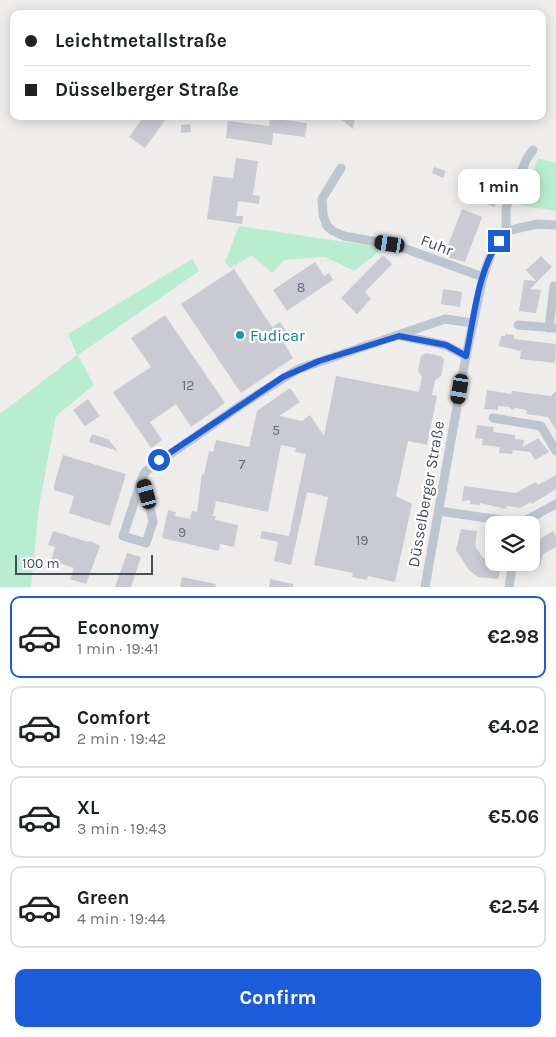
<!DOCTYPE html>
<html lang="en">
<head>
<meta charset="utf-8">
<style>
  body { margin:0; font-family:Karla,sans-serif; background:#f2f2f2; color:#202124; height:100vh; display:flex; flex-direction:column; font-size:19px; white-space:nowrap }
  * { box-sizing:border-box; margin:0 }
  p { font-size:16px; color:#757577 }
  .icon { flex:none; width:28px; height:28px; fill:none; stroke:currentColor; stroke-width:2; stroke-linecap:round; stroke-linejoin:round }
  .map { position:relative; height:587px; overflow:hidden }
  .panel { display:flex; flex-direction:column; background:#fff; flex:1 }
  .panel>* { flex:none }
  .hud { position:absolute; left:10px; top:10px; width:536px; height:110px; border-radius:10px; box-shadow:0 2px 12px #0003; display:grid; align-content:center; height:110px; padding:0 15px; background:#fff }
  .fabs { position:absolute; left:485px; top:516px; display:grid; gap:10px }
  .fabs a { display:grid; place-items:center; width:55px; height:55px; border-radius:10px; background:#fff; box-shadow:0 2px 12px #0003; font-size:25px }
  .scale { position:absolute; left:15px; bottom:12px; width:138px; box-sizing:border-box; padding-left:5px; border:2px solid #454d59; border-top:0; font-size:14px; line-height:18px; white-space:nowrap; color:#454d59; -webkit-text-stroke:4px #fff; paint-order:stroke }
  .end { position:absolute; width:22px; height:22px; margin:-11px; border:6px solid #1b5cda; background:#fff; box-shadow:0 0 0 2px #fff }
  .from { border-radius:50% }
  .bubble { position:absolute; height:35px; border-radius:10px; background:#fff; box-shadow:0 2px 12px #0003; font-size:16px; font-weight:700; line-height:35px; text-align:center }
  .car { position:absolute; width:15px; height:30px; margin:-15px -8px; border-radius:6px; box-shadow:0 0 4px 1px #0007; background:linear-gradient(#222 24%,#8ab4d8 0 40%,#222 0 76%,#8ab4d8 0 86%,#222 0) }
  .hud b { display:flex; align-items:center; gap:18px; height:48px; font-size:19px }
  .hud b+b { border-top:1px solid #e0e0e0 }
  .hud i { width:12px; height:12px; background:#202124 }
  ul { padding:9px 0 0; list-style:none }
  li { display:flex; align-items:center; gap:15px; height:82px; margin:0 10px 8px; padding:0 5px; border:2px solid #e0e0e0; border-radius:10px }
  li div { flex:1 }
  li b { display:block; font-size:19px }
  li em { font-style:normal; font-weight:700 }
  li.active { border-color:#1b5cda }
  li>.icon { width:45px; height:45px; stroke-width:1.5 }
  .cta { display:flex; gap:10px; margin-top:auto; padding:10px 15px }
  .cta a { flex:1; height:58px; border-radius:10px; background:#1b5cda; color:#fff; font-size:20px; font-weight:700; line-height:58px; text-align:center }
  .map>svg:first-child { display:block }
  .green { fill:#b9edd2 }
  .building { fill:#c9cad2 }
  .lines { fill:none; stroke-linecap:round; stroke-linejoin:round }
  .street { stroke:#bdc5ce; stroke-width:9 }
  .route { stroke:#1b5cda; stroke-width:6 }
  .culture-dot { fill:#0f9aa8; stroke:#fff; stroke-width:2 }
  .labels { text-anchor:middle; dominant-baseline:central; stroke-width:4.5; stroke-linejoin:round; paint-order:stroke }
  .number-label { font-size:14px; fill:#666c77 }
  .street-label { font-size:16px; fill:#454d59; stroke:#fff }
  .culture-label { font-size:16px; fill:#0d838f; stroke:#fff; text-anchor:start }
</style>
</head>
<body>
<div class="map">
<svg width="556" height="587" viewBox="0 0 556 587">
  <rect width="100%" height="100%" fill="#efecec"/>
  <!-- green -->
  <g class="green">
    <path d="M538,158L556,163V211L520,205Z"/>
    <path d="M239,226L384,248L354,271L325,257L284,260L272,273L252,255L231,268L225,262Z"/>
    <path d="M192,259L199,271L78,355L94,385L56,416L39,506L31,587H0V414L77,355L68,334Z"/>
  </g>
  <!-- building -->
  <g class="building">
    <path d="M144,116H168L145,148L129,137Z"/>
    <path d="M337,116H355L353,129Z"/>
    <path d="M270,118L307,123L305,137L273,133L272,145L226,138L228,121L269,126Z"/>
    <path d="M190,124L191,132L181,133V125Z"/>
    <path d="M236,158L258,161L253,195L260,196L259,204L238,201L236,216H243L242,224L207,219L213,176L233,178Z"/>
    <path d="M434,167L446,171L443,178L432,173Z"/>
    <path d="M463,179L485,188L490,181L503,187L494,207L482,202V195L461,186Z"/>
    <path d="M462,209L482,217L465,262L444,256Z"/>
    <path d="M383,255L392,264L365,292L371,299L357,314L341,298Z"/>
    <path d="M541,256L552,267L530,289L541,290L536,313L519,311L524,280L536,281L526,270Z"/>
    <path d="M315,262L324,276L329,273L333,280L287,311L273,290Z"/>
    <path d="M234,269L272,327L280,322L291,338L284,343L293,358L241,393L181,304Z"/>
    <path d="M443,289L462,292L460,307L441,304Z"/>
    <path d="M165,315L225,403L191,427L176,404L150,422L162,440L151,448L113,392L151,367L131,338Z"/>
    <path d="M505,334L514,335V339L556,344L555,363L520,359L521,351L499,346L501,336H505Z"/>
    <path d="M426,353L441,356L444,360L441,376L435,380L432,395L437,396L427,445L408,441L396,496L412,504L395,582L368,576L367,580L352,577L353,573L314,565L328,497L307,492L291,565L274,561L278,542L260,538L262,531L289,536L306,454L295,452L296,448L281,445L268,512L216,501L213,516H216L215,520L238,525L234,547L220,544L219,551L162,538L168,510L176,512L175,516L190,519L192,511L197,512L202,474L204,475L209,451L213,452L216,440L249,447L257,411L290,388L300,402L279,416L302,421L310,415L324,436L336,376L419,392L422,377L418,371L421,356Z"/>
    <path d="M487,390L511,394L512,391L551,396L556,391V430L548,417L526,414L527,410L515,408L512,410L510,407L498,406V410L484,409Z"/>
    <path d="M88,399L100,416L85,426L73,410Z"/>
    <path d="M477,425L494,427L493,432L515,435V439L524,440L523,447L538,438L549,452L535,460L530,452L513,450L512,454L499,453L500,447L482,445L483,439L475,438Z"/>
    <path d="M92,434L108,439L118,451L89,442Z"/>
    <path d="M63,455L126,474L110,526L69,513L74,496L54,490V485Z"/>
    <path d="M556,475V489L532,504L531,502L520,508L507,506L506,509L480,503V505L470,504V500L462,501L464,486L516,493L536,482L538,485Z"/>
    <path d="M461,529L477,531L475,546L483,558L502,564L498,579L478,577L469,570L456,550Z"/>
    <path d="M53,531L88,542L91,541L100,546L86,584L70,579L74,568L51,560L55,547L48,545Z"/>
    <path d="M553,531L556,536V547L543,554L540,566L531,564V545Z"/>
    <path d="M127,553L141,557L131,587H115Z"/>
    <path d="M182,577L216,584L215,587H180Z"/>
    <path d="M270,579L293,584V587H269Z"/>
  </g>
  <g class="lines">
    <!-- street -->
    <g class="street">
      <path d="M341,168L322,199L323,215L327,226L333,231L344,236L398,246L483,277"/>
      <path d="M506,231L537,224L556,225"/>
      <path d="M518,325L556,328"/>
      <path d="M549,328L554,286H556"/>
      <path d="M402,336L445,345L466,356"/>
      <path d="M493,418L541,426L556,451"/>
      <path d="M143,476L153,522L146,543L123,536L143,476L146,471L241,405L298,369L445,319L473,323"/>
      <path d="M439,511L521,523L556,504"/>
      <path d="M425,587L466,356L483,277L492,251L506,231V208L526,160L533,150"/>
      <path d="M509,587L513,562"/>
    </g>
  </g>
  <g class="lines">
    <!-- route -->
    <path class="route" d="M159,460L283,377L319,361L399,336L446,345L466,356C474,319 477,273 499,241"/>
  </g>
  <!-- markers -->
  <circle class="culture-dot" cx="240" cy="335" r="5"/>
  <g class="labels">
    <!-- number labels -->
    <g class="number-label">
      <text x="301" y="287">8</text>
      <text x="188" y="385">12</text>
      <text x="276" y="430">5</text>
      <text x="242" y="464">7</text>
      <text x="182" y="532">9</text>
      <text x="362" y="540">19</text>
    </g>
    <!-- street labels -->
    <g class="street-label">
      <text transform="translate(437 245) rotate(21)">Fuhr</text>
      <text transform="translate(426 494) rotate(-80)">Düsselberger Straße</text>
    </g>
    <!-- culture labels -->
    <g class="culture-label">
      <text x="250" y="335">Fudicar</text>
    </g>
  </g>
</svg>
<div class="fabs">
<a><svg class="icon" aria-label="layers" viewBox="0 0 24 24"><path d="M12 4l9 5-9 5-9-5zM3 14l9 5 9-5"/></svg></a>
</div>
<div class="scale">100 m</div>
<i class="end from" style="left:159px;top:460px"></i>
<i class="end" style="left:499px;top:241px"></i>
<div class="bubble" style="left:458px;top:169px;width:82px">1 min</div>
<i class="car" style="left:390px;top:244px;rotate:279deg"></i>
<i class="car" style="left:460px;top:389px;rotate:190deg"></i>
<i class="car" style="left:147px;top:494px;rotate:345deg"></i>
<div class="hud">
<b><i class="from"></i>Leichtmetallstraße</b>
<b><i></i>Düsselberger Straße</b>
</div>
</div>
<section class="panel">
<ul>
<li class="active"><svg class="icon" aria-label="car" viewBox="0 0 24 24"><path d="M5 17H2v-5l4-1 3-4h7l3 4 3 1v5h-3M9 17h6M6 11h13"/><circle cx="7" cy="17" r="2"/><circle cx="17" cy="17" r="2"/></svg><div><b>Economy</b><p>1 min · 19:41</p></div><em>€2.98</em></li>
<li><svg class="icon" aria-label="car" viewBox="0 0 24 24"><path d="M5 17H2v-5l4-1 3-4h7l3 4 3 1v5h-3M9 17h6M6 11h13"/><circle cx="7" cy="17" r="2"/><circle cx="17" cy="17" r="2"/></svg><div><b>Comfort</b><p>2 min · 19:42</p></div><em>€4.02</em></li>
<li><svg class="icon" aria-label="car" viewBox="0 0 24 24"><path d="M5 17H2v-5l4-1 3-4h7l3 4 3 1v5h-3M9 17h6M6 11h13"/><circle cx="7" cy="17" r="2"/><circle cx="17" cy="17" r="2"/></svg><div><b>XL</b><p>3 min · 19:43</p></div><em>€5.06</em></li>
<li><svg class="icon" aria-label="car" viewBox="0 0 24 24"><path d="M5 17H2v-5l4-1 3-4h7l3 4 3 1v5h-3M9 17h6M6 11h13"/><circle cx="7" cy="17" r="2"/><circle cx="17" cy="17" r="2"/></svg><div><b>Green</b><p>4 min · 19:44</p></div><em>€2.54</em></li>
</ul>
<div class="cta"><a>Confirm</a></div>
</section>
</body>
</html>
